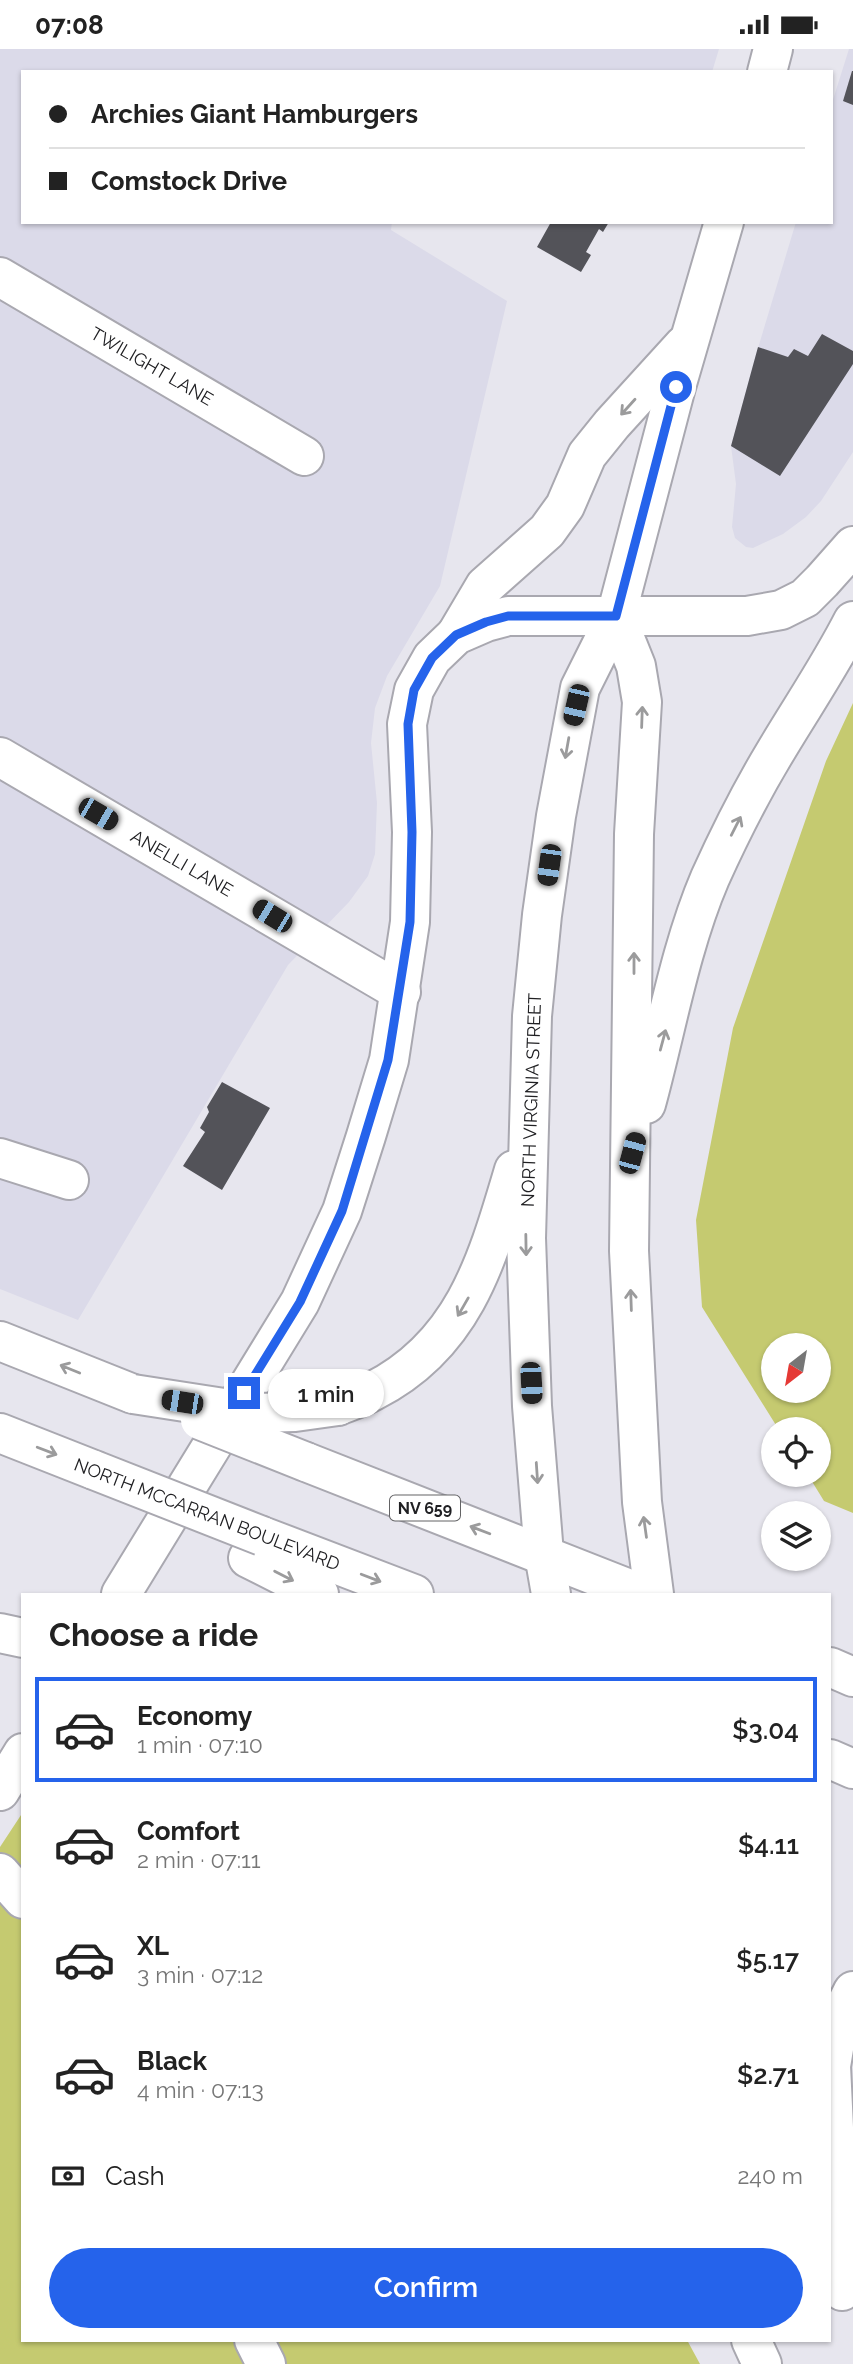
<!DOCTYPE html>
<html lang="en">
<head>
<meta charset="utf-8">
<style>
  body { margin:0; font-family:Raleway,sans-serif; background:#f2f2f2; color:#222; height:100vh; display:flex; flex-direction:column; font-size:26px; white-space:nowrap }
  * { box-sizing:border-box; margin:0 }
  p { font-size:23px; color:#767676 }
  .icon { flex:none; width:38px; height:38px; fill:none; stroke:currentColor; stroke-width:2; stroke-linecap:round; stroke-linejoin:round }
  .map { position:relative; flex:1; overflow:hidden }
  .sheet { position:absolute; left:21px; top:1544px; width:810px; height:749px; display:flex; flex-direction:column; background:#fff; border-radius:0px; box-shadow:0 2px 5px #0004 }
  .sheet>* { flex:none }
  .top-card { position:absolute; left:21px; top:21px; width:812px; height:154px; border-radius:0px; box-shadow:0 2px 5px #0004; display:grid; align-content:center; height:154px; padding:0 28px; background:#fff }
  .needle { width:46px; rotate:211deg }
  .buttons { position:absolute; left:761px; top:1284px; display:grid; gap:14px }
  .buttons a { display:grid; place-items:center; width:70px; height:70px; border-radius:50%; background:#fff; box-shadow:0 2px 5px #0004; font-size:35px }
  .end { position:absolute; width:32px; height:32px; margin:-16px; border:9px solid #2563eb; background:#fff; box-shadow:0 0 0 4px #fff }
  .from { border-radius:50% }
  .bubble { position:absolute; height:49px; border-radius:24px; background:#fff; box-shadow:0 2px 5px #0004; font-size:23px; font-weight:600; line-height:49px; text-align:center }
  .car { position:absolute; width:21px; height:42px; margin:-21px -10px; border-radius:9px; box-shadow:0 0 5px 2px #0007; background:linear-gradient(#222 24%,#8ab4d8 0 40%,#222 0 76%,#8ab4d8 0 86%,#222 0) }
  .top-card b { display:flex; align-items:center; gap:24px; height:66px; font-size:26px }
  .top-card b+b { border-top:2px solid #e0e0e0 }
  .top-card i { width:18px; height:18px; background:#222 }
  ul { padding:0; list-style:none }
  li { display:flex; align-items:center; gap:21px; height:105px; margin:0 14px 10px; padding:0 14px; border:4px solid transparent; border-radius:0px }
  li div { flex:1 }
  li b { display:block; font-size:26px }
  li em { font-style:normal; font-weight:600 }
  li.on { border-color:#2563eb }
  li>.icon { width:63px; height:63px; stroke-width:1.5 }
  h2 { padding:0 28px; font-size:32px; line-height:84px }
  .pay { display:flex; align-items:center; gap:18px; height:77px; padding:0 28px; font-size:26px }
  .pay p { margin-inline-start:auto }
  .button { display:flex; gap:14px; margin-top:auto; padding:14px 28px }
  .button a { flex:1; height:80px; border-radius:42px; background:#2563eb; color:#fff; font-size:28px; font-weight:600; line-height:80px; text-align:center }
  .status { display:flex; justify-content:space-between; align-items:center; height:49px; padding:0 35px; background:#fff; direction:ltr }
  .status svg { height:19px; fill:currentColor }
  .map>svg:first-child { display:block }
  .built { fill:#dbdae9 }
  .green { fill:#c5ca70; fill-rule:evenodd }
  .building { fill:#535359 }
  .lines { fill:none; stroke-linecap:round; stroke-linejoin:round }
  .minor-casing { stroke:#a9a8b0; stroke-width:42 }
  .major-casing { stroke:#a9a8b0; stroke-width:42 }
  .minor { stroke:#fff; stroke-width:38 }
  .major { stroke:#fff; stroke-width:38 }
  .major-bridge-casing { stroke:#a9a8b0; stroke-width:42; stroke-linecap:butt }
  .major-bridge { stroke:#fff; stroke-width:38 }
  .oneway { stroke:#9b9b9c }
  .route { stroke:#2563eb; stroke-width:9 }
  .labels { text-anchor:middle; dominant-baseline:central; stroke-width:7; stroke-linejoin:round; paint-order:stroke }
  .shield { fill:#fff; stroke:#636365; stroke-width:2 }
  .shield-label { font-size:16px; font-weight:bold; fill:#202023 }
  .street-label { font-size:18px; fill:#202023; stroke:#fff }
</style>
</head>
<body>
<div class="status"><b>07:08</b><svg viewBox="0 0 49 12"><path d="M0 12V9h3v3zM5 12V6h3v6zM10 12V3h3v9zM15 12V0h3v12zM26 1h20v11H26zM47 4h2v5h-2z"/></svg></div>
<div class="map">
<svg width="853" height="2315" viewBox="0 0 853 2315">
  <rect width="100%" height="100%" fill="#e7e6ee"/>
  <!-- built -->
  <g class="built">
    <path d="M0,0H719L712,23H23V173H392L391,181L507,252L440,537L387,627L375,659L371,694L377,754L375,805L368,827L349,853L288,916L78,1271L0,1240Z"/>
    <path d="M849,0H853V403L821,452L806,468L783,485L753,499L746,498L735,489L732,478L736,435L731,397L752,319L796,173H831V57Z"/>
  </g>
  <!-- green -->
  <g class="green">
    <path d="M853,654V1464L824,1452L808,1426H819V1381H779L702,1258L696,1171L733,979L826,712ZM774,1297H819V1342H774Z"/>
    <path d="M23,1763V2291H687L700,2315H0V1798Z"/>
  </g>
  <!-- building -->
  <g class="building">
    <path d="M852,22H853V56L843,52Z"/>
    <path d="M551,173H609L603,183L599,180L586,203L591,206L581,223L537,198Z"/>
    <path d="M822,285L853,302V315L780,427L731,397L758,298L788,308L794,300L808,307Z"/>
    <path d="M222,1033L270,1059L222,1141L183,1117L205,1083L200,1079L209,1063L207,1058Z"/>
  </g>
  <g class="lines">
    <defs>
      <g id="minor">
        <path d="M0,228L304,407"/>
        <path d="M0,708L401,943"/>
        <path d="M0,1109L69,1131"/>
        <path d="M121,1545L300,1253L342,1162L366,1087L389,1011L410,873L412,783L407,675L414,641L432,609L456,586L486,573L508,567H616"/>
        <path d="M0,1584L23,1589"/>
        <path d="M0,1742L23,1704"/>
        <path d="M0,1824L23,1850"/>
        <path d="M254,2291L266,2315"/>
      </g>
      <g id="major">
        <path d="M767,23L773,0"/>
        <path d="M616,567L636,617L642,653L634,785L629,1202L642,1453L654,1545"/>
        <path d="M616,567H747L781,561L805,549L822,532L853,497"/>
        <path d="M456,586L485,537L547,482L565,457L587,406L612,375L684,296"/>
        <path d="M646,1055C666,982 680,899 710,829C729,787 750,745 774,705C800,661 829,619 853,572"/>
        <path d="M0,1292L133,1345"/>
        <path d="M338,1357C350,1352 362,1348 373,1342C464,1296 487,1212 514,1121"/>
        <path d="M0,1384L94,1421"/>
        <path d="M306,1413L642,1545"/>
        <path d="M262,1487L414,1545"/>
        <path d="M248,1509L319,1545"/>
        <path d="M551,1545L544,1505L532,1357L526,1189L532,967L542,866L556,767L580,639L616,567L676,338L724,173"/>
        <path d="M830,1618L853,1628"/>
        <path d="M830,1710L853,1720"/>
        <path d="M842,2242L831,2017L839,1970L853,1942"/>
        <path d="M751,2291L762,2315"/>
      </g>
    </defs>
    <!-- minor casing -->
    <use href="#minor" class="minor-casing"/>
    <!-- major casing -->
    <use href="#major" class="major-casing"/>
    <!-- minor -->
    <use href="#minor" class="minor"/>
    <!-- major -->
    <use href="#major" class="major"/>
    <defs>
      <g id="major-bridge">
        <path d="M133,1345L256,1364L295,1363L338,1357"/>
        <path d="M200,1371L306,1413"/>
        <path d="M94,1421L262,1487"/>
      </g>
    </defs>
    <!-- major-bridge casing -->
    <use href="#major-bridge" class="major-bridge-casing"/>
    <!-- major-bridge -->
    <use href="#major-bridge" class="major-bridge"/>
  </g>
  <!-- one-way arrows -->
  <defs><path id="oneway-shaft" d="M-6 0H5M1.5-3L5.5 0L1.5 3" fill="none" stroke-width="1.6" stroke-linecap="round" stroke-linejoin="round" transform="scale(1.75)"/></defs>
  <g class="oneway">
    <use href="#oneway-shaft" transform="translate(628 358) rotate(132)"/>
    <use href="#oneway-shaft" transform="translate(642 668) rotate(-88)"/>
    <use href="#oneway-shaft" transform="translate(567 699) rotate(100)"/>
    <use href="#oneway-shaft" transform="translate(736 777) rotate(-63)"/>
    <use href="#oneway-shaft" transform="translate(634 914) rotate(-90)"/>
    <use href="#oneway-shaft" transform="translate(663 991) rotate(-75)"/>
    <use href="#oneway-shaft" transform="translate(526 1196) rotate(89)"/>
    <use href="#oneway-shaft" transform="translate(631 1251) rotate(-92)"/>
    <use href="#oneway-shaft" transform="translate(463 1258) rotate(120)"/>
    <use href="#oneway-shaft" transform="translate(70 1320) rotate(-158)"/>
    <use href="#oneway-shaft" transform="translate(47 1402) rotate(21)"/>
    <use href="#oneway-shaft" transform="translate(537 1424) rotate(86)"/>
    <use href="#oneway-shaft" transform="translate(645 1478) rotate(-98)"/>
    <use href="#oneway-shaft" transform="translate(480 1481) rotate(-159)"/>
    <use href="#oneway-shaft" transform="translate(284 1527) rotate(27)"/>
    <use href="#oneway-shaft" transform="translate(371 1529) rotate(21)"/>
  </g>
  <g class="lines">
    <!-- route -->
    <path class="route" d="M244,1344L300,1253L342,1162L388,1011L410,873L412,783L408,675L414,641L432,609L456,586L486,573L508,567H616L676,338"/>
  </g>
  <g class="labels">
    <!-- shield labels -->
    <rect class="shield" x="390" y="1446.5" width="70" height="25" rx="5"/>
    <g class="shield-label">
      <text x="425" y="1459">NV 659</text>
    </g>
    <!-- street labels -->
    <g class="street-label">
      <text transform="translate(152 317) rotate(30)">TWILIGHT LANE</text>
      <text transform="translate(182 814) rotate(30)">ANELLI LANE</text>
      <text transform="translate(531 1051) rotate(-88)">NORTH VIRGINIA STREET</text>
      <text transform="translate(207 1465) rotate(21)">NORTH MCCARRAN BOULEVARD</text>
    </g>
  </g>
</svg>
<div class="buttons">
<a><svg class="needle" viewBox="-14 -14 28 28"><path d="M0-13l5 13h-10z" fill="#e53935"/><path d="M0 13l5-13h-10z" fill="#767676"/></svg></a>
<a><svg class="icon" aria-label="locate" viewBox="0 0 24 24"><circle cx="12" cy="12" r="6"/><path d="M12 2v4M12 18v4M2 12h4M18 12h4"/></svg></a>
<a><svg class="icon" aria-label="layers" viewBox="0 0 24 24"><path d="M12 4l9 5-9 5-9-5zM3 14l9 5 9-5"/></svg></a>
</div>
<i class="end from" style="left:676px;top:338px"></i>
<i class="end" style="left:244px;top:1344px"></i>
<div class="bubble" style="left:268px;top:1320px;width:116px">1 min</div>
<i class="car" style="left:576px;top:656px;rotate:193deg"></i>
<i class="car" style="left:98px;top:765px;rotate:120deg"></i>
<i class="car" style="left:549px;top:816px;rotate:188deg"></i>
<i class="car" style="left:272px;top:867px;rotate:301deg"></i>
<i class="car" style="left:632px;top:1104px;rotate:15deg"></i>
<i class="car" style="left:531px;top:1334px;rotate:177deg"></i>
<i class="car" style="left:182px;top:1353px;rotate:279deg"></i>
<div class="top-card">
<b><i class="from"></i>Archies Giant Hamburgers</b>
<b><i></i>Comstock Drive</b>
</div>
<section class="sheet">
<h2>Choose a ride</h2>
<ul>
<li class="on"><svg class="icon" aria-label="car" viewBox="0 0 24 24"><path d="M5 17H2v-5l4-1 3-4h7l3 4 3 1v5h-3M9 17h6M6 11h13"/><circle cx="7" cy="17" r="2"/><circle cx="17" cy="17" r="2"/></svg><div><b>Economy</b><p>1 min · 07:10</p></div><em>$3.04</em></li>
<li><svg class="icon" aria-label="car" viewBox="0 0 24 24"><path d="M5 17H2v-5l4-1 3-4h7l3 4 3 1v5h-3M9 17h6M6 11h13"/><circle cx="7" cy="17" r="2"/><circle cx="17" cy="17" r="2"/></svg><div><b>Comfort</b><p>2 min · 07:11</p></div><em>$4.11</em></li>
<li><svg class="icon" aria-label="car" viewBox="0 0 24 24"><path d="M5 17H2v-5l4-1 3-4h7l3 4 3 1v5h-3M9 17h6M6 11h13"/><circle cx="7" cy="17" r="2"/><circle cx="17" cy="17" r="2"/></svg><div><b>XL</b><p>3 min · 07:12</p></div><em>$5.17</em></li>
<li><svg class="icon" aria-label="car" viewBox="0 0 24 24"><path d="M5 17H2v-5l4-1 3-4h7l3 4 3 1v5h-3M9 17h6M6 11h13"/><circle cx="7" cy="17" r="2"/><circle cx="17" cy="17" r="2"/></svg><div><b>Black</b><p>4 min · 07:13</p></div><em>$2.71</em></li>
</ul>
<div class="pay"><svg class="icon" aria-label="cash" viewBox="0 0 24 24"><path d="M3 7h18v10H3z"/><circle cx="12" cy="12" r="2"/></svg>Cash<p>240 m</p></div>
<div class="button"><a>Confirm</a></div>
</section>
</div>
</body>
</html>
